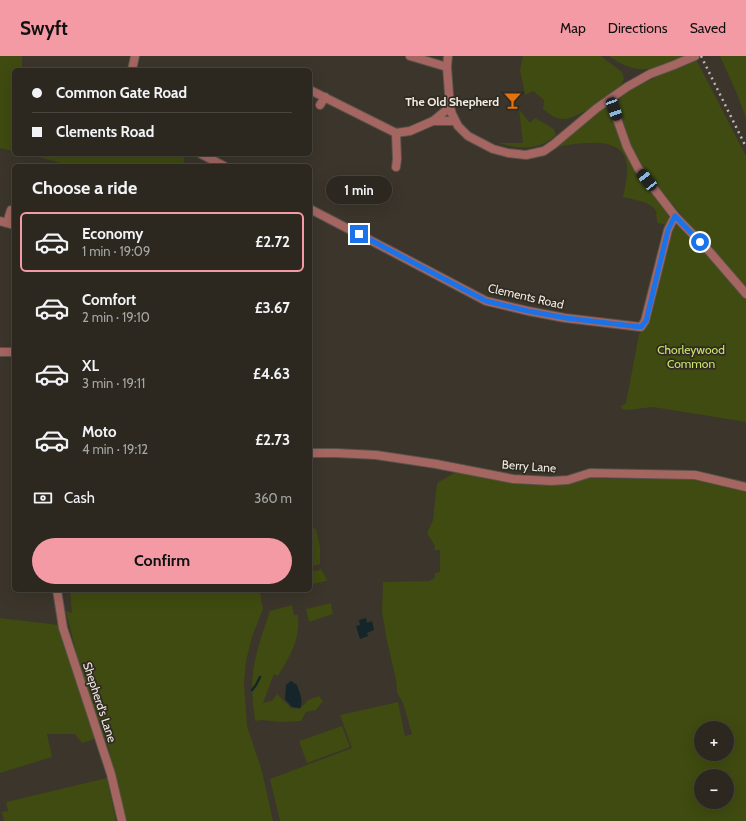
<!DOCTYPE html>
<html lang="en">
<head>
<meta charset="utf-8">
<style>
  body { margin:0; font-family:Cabin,sans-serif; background:#343029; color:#f1f3f6; height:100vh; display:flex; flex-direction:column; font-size:15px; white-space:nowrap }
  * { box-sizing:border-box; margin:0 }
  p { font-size:13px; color:#a6a6a5 }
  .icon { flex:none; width:22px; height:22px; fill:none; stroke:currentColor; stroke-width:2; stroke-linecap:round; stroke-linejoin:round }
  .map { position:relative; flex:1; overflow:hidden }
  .side { position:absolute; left:12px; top:108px; width:300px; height:428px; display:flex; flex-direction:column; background:#2c2820; border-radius:6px; box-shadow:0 4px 16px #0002,0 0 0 1px #48443e }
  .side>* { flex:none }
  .banner { position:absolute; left:12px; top:12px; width:300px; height:88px; border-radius:6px; box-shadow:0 4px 16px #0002,0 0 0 1px #48443e; display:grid; align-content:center; height:88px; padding:0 20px; background:#2c2820 }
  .buttons { position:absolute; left:694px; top:665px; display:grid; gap:8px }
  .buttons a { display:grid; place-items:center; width:40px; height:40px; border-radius:50%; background:#2c2820; box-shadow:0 4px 16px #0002,0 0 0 1px #48443e; font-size:20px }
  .end { position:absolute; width:18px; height:18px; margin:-9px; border:5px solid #1a73e8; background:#fff; box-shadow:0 0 0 2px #fff }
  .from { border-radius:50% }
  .bubble { position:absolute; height:28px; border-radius:14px; background:#2c2820; box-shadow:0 4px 16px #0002,0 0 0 1px #48443e; font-size:13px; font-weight:800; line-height:28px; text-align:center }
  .car { position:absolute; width:12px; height:24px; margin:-12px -6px; border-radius:5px; box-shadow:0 0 3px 1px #0007; background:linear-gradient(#222 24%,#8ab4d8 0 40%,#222 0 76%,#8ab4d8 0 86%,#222 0) }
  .banner b { display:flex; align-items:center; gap:14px; height:38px; font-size:15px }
  .banner b+b { border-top:1px solid #48443e }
  .banner i { width:10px; height:10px; background:#f1f3f6 }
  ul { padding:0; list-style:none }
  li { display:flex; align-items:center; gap:12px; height:60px; margin:0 8px 6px; padding:0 12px; border:2px solid transparent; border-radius:6px }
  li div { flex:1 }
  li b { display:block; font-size:15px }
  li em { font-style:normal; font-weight:800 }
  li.active { border-color:#f49aa4 }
  li>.icon { width:36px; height:36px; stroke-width:1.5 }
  h2 { padding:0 20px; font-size:18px; line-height:48px }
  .pay { display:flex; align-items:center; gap:10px; height:44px; padding:0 20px; font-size:15px }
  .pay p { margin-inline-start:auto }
  .cta { display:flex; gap:8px; margin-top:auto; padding:8px 20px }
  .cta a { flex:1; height:46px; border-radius:24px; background:#f49aa4; color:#111; font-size:16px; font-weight:800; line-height:46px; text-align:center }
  header { display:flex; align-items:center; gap:24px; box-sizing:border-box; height:56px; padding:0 20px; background:#f49aa4; color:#111 }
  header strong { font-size:19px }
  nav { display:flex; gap:22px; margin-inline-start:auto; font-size:14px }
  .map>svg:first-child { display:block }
  .green { fill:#3f4b10; fill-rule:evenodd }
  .water { fill:#142629 }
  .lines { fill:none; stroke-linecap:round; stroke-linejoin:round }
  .stream { stroke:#142629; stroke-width:2.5 }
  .minor-casing { stroke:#585249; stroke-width:10 }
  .minor { stroke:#a56662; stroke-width:8 }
  .rail { stroke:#bbb7af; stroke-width:2.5; stroke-dasharray:2 4; stroke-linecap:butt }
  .route { stroke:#1a73e8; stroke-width:5 }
  .labels { text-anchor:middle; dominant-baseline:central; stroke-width:3.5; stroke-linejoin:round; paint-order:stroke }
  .poi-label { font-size:12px; font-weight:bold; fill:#efece5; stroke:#312b21; text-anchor:end }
  .street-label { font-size:12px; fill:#efece5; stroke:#312b21 }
  .park-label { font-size:12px; fill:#cbe76d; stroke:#312b21 }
</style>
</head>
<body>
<header>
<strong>Swyft</strong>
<nav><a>Map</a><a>Directions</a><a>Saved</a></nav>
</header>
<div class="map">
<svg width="746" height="765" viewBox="0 0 746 765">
  <rect width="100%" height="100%" fill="#3b352b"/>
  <!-- green -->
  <g class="green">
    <path d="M0,0H22V14H14V95L0,92Z"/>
    <path d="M523,0H601L622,16L624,22C623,25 622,28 620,30C610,40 576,64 563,63C555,63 549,58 543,53L544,44L533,35L525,39L520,14Z"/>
    <path d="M609,0H686C655,13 640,22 609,0Z"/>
    <path d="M720,0H746V62L737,38Z"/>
    <path d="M696,3L746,100V233L698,179L649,120L633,97L619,52C618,43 622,39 629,34Z"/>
    <path d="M606,51C617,56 621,85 625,96C637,118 652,136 667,155L669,162L667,169L657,167L656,155L653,151L644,146L623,141C625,131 628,120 627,110C625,77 577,88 556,91L601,53Z"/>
    <path d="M519,53L529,66H531L535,62L554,73L556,79C539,95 519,93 498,87H523Z"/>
    <path d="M27,98H185L183,110H72Z"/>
    <path d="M677,169L681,170L746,242V366L653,351L628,354L622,353L621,350L626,347L639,278L649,264L669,185L674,172Z"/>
    <path d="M456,416L489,421L523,429L570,427L588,422L615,423L694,422L746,435V765H280L270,723L352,692L340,659L398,646L405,680L412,678L403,647L397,637L396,623L387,585L382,556L383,526L429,525L435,522V517L440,516V494H434L435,490L427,477L433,464L437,427ZM701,672H727V698H701ZM701,720H727V746H701Z"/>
    <path d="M310,471L316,473L320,491V508L315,510L310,508Z"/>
    <path d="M310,513L316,515L321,513L326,522L327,525L312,528L310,522Z"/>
    <path d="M70,534H253V536L260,537L263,553L253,578L246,605L244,627L247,670L262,715L273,765H123L109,693L82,620L66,555L72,557Z"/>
    <path d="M331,547L333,558L309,566L306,553Z"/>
    <path d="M292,549L294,559H298C300,585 291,598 278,620L274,618L263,647L272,645L277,638L291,652L300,653L308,644L319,640L323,645L316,654L306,656L301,665L282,666L261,664L255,665C253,649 251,632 253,615C256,595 263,575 270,555Z"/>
    <path d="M0,562L59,569L95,683L82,687L75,678H47L52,701L0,717Z"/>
    <path d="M342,670L350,691L307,707L299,685Z"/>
    <path d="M107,722L116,765H4L2,756L8,755L6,746Z"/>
  </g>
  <!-- water -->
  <g class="water">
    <path d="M366,562L367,567L372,565L374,574L367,577L368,580L360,583L356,570L360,569L359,564Z"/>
    <path d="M291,625L297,629C299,636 304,644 300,652L292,651L285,643L286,629Z"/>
  </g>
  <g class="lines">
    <!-- stream -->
    <path class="stream" d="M252,634L256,629L260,621"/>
    <defs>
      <g id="minor">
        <path d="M410,0L447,11"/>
        <path d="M448,0L447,11L450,51L452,58L458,70L468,80L493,93L508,97L526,99L544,95L554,88L597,52L627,31L650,18L674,9L695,0"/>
        <path d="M132,14L135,0"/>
        <path d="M310,34L396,77L410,75L433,65H455"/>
        <path d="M610,43L627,91L638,112L675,160L709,195L746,238"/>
        <path d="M320,49L325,41"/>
        <path d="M433,65L450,51"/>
        <path d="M201,98L224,110"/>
        <path d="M396,111L397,103L396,77"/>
        <path d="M310,153L389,194L486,245L528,255L565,262L641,271L645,265L668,174L675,160"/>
        <path d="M0,165L14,169"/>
        <path d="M7,167L11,154"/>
        <path d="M0,296H14"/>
        <path d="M310,397H336L376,399L436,408L513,423L551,425L568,424L590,417L695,419L746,431"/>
        <path d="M57,534L63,572L111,718L122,765"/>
      </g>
    </defs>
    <!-- minor casing -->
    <use href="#minor" class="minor-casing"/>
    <!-- minor -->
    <use href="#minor" class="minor"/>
    <!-- rail -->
    <path class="rail" d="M701,0L746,91"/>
  </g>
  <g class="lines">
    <!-- route -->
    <path class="route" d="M359,178L486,245L528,255L566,262L641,271L646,265L668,174L675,160L700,186"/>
  </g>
  <!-- icons -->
  <defs>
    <symbol id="bar-bare" viewBox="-9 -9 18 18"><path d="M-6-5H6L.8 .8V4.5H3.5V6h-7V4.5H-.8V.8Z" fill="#e8710a" stroke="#312b21" stroke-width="2.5" paint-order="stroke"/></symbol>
  </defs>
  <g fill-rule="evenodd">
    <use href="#bar-bare" x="500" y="32" width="25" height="25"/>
  </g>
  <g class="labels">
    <!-- poi labels -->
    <g class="poi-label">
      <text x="499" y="45">The Old Shepherd</text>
    </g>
    <!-- street labels -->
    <g class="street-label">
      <text transform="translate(526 240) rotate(13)">Clements Road</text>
      <text transform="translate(529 410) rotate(4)">Berry Lane</text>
      <text transform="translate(100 646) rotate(72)">Shepherd's Lane</text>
    </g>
    <!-- park labels -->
    <g class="park-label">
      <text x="691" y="293">Chorleywood<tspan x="691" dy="14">Common</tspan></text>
    </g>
  </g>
</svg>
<div class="buttons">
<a>+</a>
<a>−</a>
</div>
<i class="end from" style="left:700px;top:186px"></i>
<i class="end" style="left:359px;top:178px"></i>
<div class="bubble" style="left:326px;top:120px;width:66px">1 min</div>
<i class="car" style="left:614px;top:53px;rotate:160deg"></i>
<i class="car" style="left:647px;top:124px;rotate:322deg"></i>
<div class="banner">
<b><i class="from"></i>Common Gate Road</b>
<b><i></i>Clements Road</b>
</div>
<section class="side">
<h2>Choose a ride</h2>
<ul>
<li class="active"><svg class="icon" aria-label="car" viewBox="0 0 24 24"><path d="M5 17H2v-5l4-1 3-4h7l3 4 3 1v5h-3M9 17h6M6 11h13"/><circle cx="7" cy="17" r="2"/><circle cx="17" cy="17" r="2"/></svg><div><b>Economy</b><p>1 min · 19:09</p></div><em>£2.72</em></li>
<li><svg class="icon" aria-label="car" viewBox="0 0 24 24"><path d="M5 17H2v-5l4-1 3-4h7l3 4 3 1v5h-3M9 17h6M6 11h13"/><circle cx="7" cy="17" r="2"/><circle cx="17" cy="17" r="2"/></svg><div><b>Comfort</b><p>2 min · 19:10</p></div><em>£3.67</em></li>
<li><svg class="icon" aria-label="car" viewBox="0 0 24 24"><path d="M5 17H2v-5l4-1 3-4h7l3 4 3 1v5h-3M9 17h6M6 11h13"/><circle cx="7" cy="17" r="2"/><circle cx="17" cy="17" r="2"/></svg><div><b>XL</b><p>3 min · 19:11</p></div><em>£4.63</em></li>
<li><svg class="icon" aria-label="car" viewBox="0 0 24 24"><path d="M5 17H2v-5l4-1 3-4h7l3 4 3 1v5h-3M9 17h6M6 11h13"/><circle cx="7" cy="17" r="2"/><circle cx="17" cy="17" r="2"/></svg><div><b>Moto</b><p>4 min · 19:12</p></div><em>£2.73</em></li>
</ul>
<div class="pay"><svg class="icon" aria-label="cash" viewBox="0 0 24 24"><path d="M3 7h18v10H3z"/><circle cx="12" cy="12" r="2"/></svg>Cash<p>360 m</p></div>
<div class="cta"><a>Confirm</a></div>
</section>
</div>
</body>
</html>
